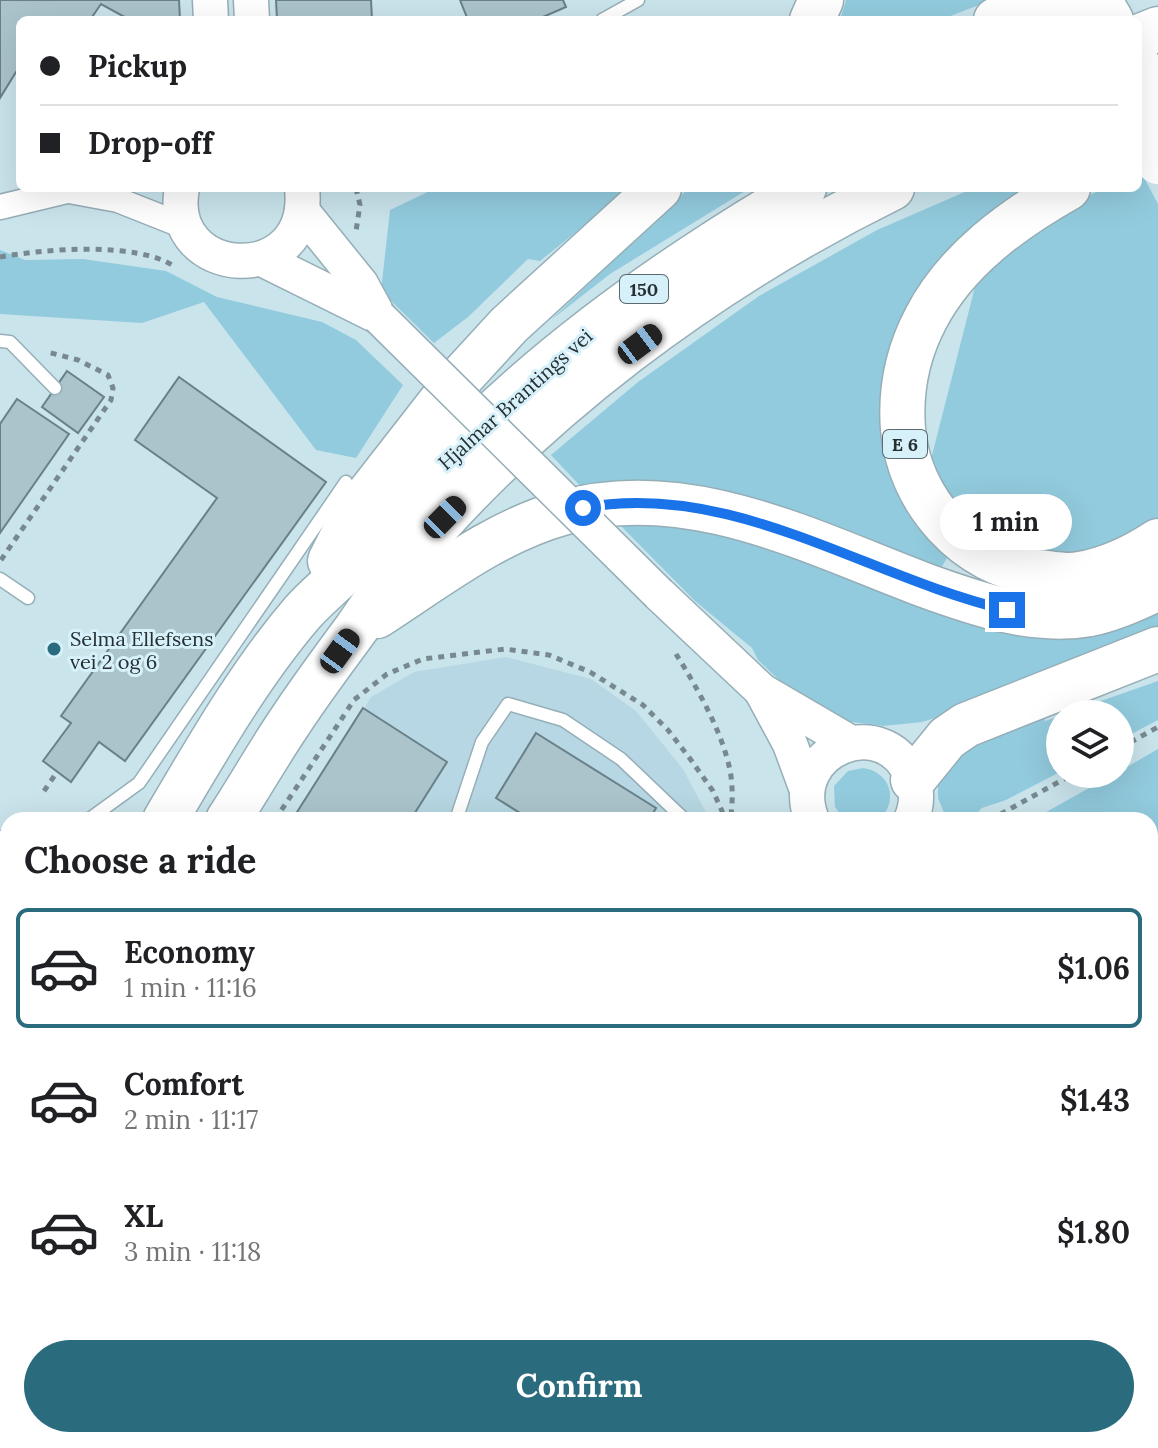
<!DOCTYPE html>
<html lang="en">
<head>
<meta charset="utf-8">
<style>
  body { margin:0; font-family:Lora,serif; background:#f6f6f6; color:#202124; height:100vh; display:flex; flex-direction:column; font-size:30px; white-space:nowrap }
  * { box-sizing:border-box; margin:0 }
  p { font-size:26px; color:#757577 }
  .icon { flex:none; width:44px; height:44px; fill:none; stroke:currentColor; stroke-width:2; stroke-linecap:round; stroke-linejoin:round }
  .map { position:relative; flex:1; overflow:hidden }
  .drawer { position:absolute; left:0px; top:812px; width:1158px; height:636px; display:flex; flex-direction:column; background:#fff; border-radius:24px 24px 0 0; box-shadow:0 8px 32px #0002 }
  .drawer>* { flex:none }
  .top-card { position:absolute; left:16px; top:16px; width:1126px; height:176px; border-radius:12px; box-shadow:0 8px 32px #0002; display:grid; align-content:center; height:176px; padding:0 24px; background:#fff }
  .buttons { position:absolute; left:1046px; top:700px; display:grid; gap:16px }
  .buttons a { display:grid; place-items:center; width:88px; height:88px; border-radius:50%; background:#fff; box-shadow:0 8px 32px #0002; font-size:40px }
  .end { position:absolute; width:36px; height:36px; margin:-18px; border:10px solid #1a73e8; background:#fff; box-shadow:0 0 0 4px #fff }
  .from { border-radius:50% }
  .bubble { position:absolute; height:56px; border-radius:28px; background:#fff; box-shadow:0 8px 32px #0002; font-size:26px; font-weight:700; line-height:56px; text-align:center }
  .car { position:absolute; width:24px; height:48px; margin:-24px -12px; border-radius:10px; box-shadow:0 0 6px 2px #0007; background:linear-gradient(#222 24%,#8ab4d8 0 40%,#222 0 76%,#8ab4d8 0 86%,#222 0) }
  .top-card b { display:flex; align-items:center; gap:28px; height:76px; font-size:30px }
  .top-card b+b { border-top:2px solid #e0e0e0 }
  .top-card i { width:20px; height:20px; background:#202124 }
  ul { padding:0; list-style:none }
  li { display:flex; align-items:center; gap:24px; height:120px; margin:0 16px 12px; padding:0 8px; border:4px solid transparent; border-radius:12px }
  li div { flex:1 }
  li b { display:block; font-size:30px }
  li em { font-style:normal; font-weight:700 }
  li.selected { border-color:#2a6b7e }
  li>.icon { width:72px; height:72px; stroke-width:1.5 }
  h2 { padding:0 24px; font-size:36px; line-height:96px }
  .button { display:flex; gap:16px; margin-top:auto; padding:16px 24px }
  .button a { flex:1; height:92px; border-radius:48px; background:#2a6b7e; color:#fff; font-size:32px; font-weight:700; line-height:92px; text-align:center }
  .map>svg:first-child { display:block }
  .built { fill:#b6d7e3 }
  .green { fill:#92cbde }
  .building { fill:#abc4cc; stroke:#698088; stroke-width:2 }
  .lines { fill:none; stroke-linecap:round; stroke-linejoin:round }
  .lane-casing { stroke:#96aeb7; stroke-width:15 }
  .street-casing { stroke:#96aeb7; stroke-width:27 }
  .secondary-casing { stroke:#96aeb7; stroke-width:37 }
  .highway-casing { stroke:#96aeb7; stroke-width:47 }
  .path { stroke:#77898f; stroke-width:5; stroke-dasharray:6 6; stroke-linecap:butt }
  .lane { stroke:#fff; stroke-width:12 }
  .street { stroke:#fff; stroke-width:24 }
  .secondary { stroke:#fff; stroke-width:34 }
  .highway { stroke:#fff; stroke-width:44 }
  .secondary-bridge-casing { stroke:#96aeb7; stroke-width:37; stroke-linecap:butt }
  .highway-bridge-casing { stroke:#96aeb7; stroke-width:47; stroke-linecap:butt }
  .secondary-bridge { stroke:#fff; stroke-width:34 }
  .highway-bridge { stroke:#fff; stroke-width:44 }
  .route { stroke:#1a73e8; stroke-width:10 }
  .poi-dot { fill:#2a6b7e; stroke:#d7f1fa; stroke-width:3 }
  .labels { text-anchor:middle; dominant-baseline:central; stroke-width:6; stroke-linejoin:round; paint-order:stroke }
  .shield { fill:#d7f1fa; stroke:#5b6a6f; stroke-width:2 }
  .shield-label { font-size:18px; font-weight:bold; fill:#263033 }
  .street-label { font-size:20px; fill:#263033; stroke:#d7f1fa }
  .poi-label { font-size:20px; fill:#263033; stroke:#d7f1fa; text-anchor:start }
</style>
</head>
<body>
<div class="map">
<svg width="1158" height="1448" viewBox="0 0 1158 1448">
  <rect width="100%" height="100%" fill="#cae4ec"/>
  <!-- built -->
  <g class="built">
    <path d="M506,657L591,679L636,711L683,769L710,820H296L371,697L414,672Z"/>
    <path d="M8,1297V1440H610L608,1448H0V1310Z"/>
  </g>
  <!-- green -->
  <g class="green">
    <path d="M846,0H992L940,20H840Z"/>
    <path d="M1140,170L1158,204V519L1133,536L1102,550L1070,555L1005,546L978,527L956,506L930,463L977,279L1003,254L1076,202L1104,188H1138Z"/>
    <path d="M436,188H631L540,261L528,259L468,317L434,343L381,291L390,210Z"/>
    <path d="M689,188H750L610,274L551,320Z"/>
    <path d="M974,188H1029L893,341L883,373L881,400L929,537L947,558L938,573L585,491L551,455L638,382L759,296L877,230Z"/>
    <path d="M0,250L25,260L83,259L166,271L217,297L322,322L356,340L403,385L356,458L316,450L204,302L142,323L0,314Z"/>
    <path d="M615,520L708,526L958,617L1158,610V636L962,710L922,722L883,726L836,720L800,700L758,660L752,648L695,601Z"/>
    <path d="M1158,681V720L1120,740V714H1064Z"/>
    <path d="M1040,707L1045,721L1060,716V772L1006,800L982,808L970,820H947L938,798V786L952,756Z"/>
    <path d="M1158,749V841L1150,846V820H1032L1114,774H1120V771Z"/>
    <path d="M863,768C891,772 899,801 879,820H844L835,807L834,786L848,771Z"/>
    <path d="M1158,908V1448H670L671,1440H1150V913Z"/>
    <path d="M8,980V1035L0,1050V995Z"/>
  </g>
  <!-- building -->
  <g class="building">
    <path d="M0,0H179L180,20H130L101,4L90,20H20V74L16,72L0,98Z"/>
    <path d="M276,0H371L372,20H277Z"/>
    <path d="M460,0H563L566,7L536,20H468Z"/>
    <path d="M67,371L104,397L78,433L42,407Z"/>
    <path d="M179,377L326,482L125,761L99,742L71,782L43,761L71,723L61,716L217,498L135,440Z"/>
    <path d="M17,399L69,434L0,533V424Z"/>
    <path d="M363,708L447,762L411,819L413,820H292Z"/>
    <path d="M536,733L656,808L649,820H531L496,798Z"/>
    <path d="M52,1440H266L262,1448H48Z"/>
    <path d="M404,1440H537L534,1448H401Z"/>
  </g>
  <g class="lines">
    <defs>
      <g id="lane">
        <path d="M602,20L638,0"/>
        <path d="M0,341L10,342L55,388"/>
        <path d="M0,579L28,598"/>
        <path d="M88,820L139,783L346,482"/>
        <path d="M456,820L482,742L508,704L563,720L621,759L685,820"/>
        <path d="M0,837L8,843"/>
        <path d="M0,942L8,937"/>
        <path d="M0,1360L8,1346"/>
        <path d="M7,1445L10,1440"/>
        <path d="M305,1448L307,1440"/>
        <path d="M379,1448L382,1440"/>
        <path d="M604,1448L606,1440"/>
      </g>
      <g id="street">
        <path d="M69,191L118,200L186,227"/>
        <path d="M0,207L79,188"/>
        <path d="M1150,868L1158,863"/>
        <path d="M345,1448L348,1440"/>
      </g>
      <g id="secondary">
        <path d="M210,0L211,20"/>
        <path d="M251,0L252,20"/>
        <path d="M182,188C164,280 313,290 302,188"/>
        <path d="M302,211L361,284L379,317"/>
        <path d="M262,259L379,317"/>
        <path d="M659,594L762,691L851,743"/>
        <path d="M762,692L790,744L807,790"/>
        <path d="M812,820C784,750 886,709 912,778C918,792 917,806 911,820"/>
        <path d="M648,1448L650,1440"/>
      </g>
      <g id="highway">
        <path d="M1063,0L1075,20"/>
        <path d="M1099,0L1111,20"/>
        <path d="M812,20L821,0"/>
        <path d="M996,20L1041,0"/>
        <path d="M1138,37L1158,29"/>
        <path d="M1068,188C1013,219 956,260 926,318C908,352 900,391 903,429C908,499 967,567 1038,572C1051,573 1067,577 1080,574C1108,569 1134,557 1158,541"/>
        <path d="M330,561L354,513L453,386L509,325L659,188"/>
        <path d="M377,616C436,578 494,532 562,513C686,477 810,542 924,585C976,604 1034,624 1090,614C1114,609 1136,599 1158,588"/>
        <path d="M913,780L947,738L966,725L1158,649"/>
        <path d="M165,820C207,749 249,675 302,613C316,597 332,585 346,570C387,526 426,479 469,436C568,338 684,258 804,188"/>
        <path d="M228,820C249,788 268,754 289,723C310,691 333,660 356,629C371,608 385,585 402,566C535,408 707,279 892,188"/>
        <path d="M0,1107L8,1093"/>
        <path d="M0,1209L8,1195"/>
      </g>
    </defs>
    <!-- lane casing -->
    <use href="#lane" class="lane-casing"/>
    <!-- street casing -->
    <use href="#street" class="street-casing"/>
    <!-- secondary casing -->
    <use href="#secondary" class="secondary-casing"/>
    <!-- highway casing -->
    <use href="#highway" class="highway-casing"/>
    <!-- path -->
    <g class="path">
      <path d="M356,188L360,205L356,231"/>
      <path d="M0,257C44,249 138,241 175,267"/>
      <path d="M1,560L111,400L113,388L108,375L78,360L47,352"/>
      <path d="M676,654C698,689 731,746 732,788C733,799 731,810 731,820"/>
      <path d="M1120,748L1158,727"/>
      <path d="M44,791L57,772"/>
      <path d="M275,820L354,700L387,674L423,659L505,649L549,655L590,672L643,705L668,730L691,760L713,791L726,820"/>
      <path d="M990,820L1073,774"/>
      <path d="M1150,939L1158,937"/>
      <path d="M1150,1274L1158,1278"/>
      <path d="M0,1290L8,1276"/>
      <path d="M701,1440L703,1448"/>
      <path d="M774,1440L778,1448"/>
      <path d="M873,1440L880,1448"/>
      <path d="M936,1440L938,1448"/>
      <path d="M696,1448L697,1440"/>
      <path d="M961,1448L965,1440"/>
    </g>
    <!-- lane -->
    <use href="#lane" class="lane"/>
    <!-- street -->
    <use href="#street" class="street"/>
    <!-- secondary -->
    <use href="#secondary" class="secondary"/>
    <!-- highway -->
    <use href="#highway" class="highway"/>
    <defs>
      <path id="secondary-bridge" d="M379,317L659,594"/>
      <g id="highway-bridge">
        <path d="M1138,65L1158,98"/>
        <path d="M1138,126L1158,162"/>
      </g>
    </defs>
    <!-- secondary-bridge casing -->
    <use href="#secondary-bridge" class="secondary-bridge-casing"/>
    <!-- highway-bridge casing -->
    <use href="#highway-bridge" class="highway-bridge-casing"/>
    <!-- secondary-bridge -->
    <use href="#secondary-bridge" class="secondary-bridge"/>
    <!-- highway-bridge -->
    <use href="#highway-bridge" class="highway-bridge"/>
  </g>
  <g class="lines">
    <!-- route -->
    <path class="route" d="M583,508C733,480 866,577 1007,610"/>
  </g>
  <!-- markers -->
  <circle class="poi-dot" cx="54" cy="649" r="8"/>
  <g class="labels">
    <!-- shield labels -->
    <g class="shield">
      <rect x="620" y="275" width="48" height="28" rx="6"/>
      <rect x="883" y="430" width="44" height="28" rx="6"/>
    </g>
    <g class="shield-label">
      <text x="644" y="289">150</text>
      <text x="905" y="444">E 6</text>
    </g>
    <!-- street labels -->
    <g class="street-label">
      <text transform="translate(515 399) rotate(-42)">Hjalmar Brantings vei</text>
    </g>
    <!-- poi labels -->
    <g class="poi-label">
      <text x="70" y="638">Selma Ellefsens<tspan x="70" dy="23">vei 2 og 6</tspan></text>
    </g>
  </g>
</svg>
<div class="buttons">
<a><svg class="icon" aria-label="layers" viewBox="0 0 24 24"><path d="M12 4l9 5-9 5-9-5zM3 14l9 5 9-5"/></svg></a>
</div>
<i class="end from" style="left:583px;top:508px"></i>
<i class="end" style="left:1007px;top:610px"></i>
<div class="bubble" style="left:940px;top:494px;width:132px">1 min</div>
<i class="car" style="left:640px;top:344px;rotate:53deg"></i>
<i class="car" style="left:445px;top:517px;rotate:45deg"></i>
<i class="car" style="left:340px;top:651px;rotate:36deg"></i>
<div class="top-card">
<b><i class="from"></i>Pickup</b>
<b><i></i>Drop-off</b>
</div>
<section class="drawer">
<h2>Choose a ride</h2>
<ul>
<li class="selected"><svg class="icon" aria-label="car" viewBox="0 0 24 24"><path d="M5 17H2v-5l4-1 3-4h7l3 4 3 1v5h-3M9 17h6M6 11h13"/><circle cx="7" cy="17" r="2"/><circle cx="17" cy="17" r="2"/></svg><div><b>Economy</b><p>1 min · 11:16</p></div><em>$1.06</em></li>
<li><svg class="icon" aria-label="car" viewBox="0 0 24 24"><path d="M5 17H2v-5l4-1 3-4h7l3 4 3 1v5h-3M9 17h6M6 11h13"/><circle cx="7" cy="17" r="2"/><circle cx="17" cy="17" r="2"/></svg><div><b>Comfort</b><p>2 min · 11:17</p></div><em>$1.43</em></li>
<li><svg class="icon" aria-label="car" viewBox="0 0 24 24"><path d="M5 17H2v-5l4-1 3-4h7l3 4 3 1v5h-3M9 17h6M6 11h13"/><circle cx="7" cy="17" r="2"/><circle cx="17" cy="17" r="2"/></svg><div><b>XL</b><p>3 min · 11:18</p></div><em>$1.80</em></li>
</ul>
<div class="button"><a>Confirm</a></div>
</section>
</div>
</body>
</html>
